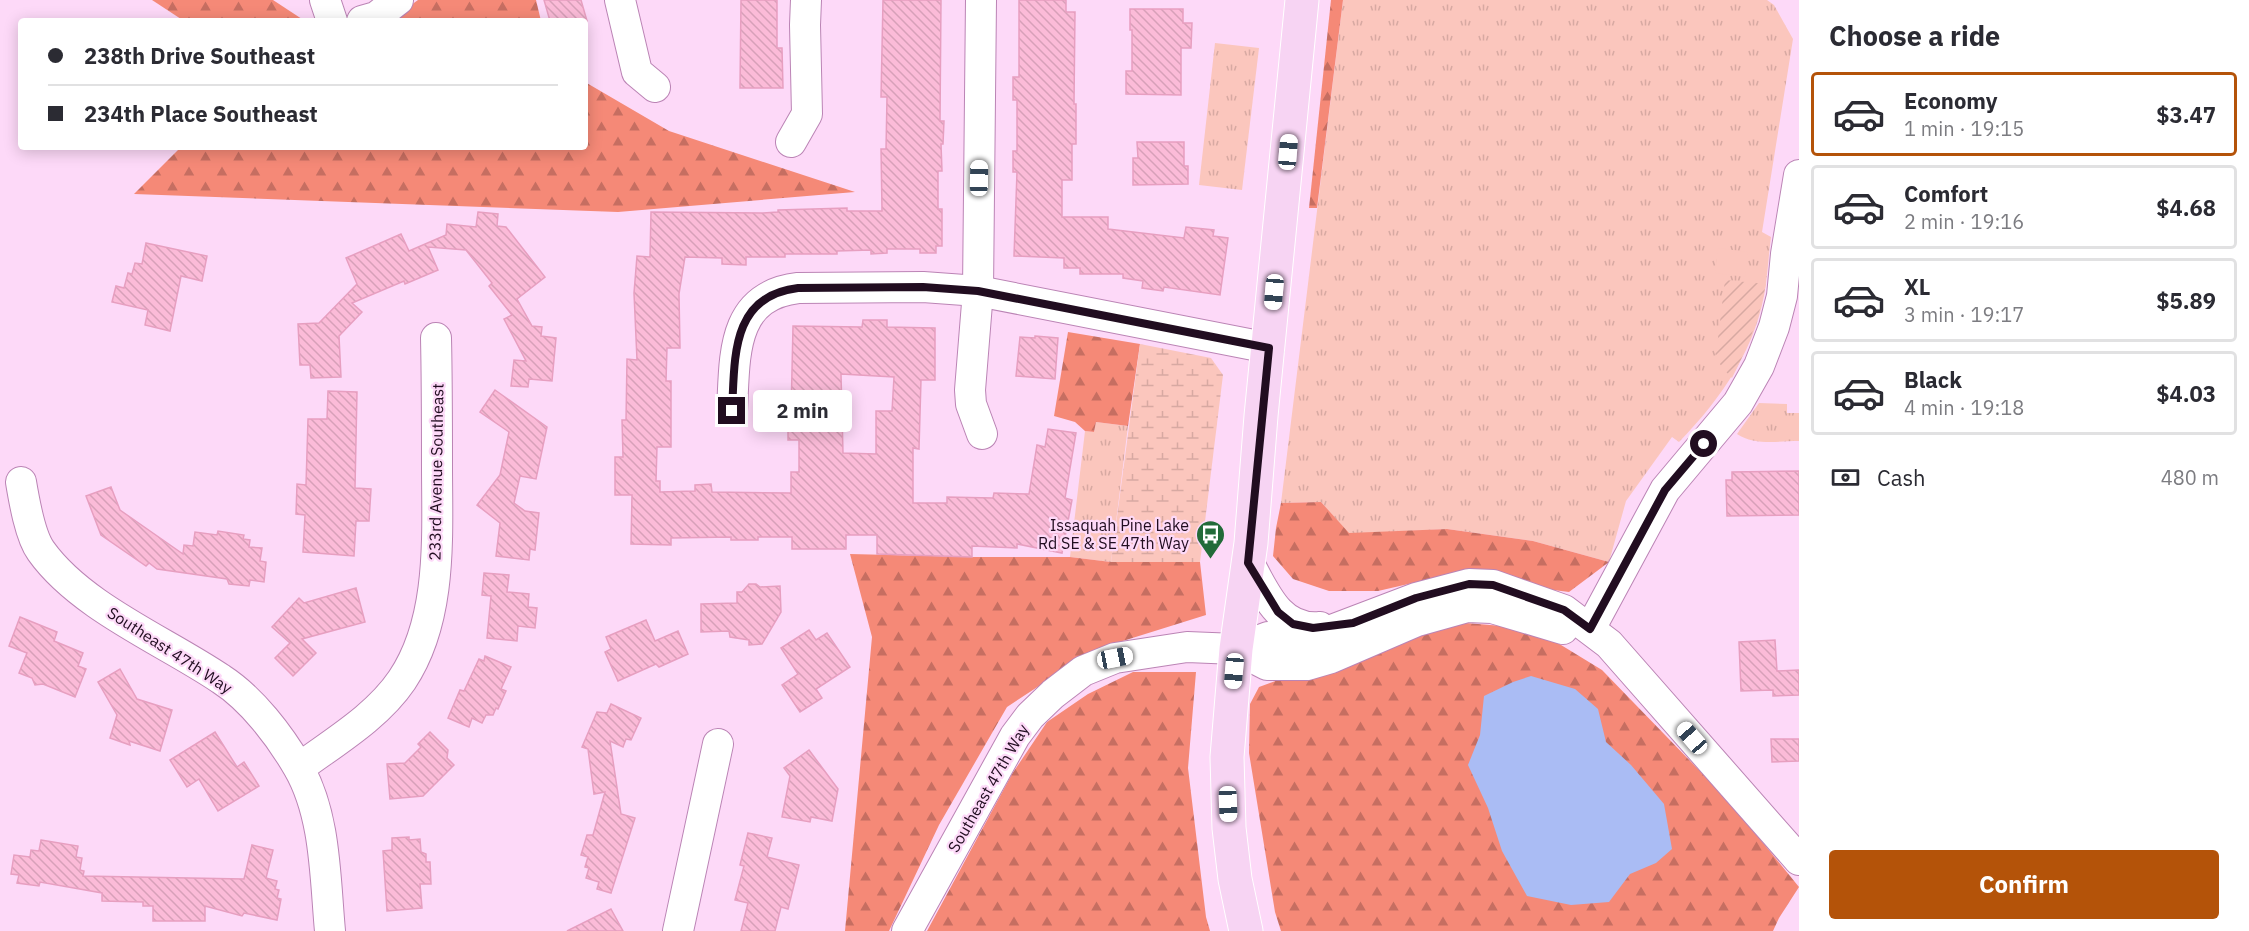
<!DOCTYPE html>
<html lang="en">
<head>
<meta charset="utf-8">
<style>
  body { margin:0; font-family:"IBM Plex Sans",sans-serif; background:#f7f7f7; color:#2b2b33; height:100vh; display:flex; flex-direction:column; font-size:22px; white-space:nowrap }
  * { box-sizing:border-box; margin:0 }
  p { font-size:20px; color:#7c7c81 }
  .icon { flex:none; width:33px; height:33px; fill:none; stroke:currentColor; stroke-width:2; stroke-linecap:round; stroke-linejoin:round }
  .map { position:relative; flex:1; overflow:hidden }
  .drawer { display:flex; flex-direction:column; background:#fff; width:450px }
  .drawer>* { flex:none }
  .guide { position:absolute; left:18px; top:18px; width:570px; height:132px; border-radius:6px; box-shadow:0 3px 15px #0003; display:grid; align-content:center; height:132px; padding:0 30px; background:#fff }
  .end { position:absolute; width:27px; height:27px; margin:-14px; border:8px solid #210d20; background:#fff; box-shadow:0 0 0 3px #fff }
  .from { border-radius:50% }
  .bubble { position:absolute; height:42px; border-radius:6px; background:#fff; box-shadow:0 3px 15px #0003; font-size:20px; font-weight:700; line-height:42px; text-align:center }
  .car { position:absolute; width:18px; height:36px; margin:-18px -9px; border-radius:8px; box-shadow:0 0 4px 2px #0007; background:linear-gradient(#fff 24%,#345 0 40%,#fff 0 76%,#345 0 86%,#fff 0) }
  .guide b { display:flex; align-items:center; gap:21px; height:57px; font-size:22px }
  .guide b+b { border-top:2px solid #e1e1e2 }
  .guide i { width:15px; height:15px; background:#2b2b33 }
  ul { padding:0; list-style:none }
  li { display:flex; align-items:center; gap:18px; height:84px; margin:0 12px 9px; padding:0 18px; border:3px solid #e1e1e2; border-radius:6px }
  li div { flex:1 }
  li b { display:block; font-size:22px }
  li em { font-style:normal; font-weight:700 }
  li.on { border-color:#b45309 }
  li>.icon { width:54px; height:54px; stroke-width:1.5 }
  h2 { padding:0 30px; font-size:27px; line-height:72px }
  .pay { display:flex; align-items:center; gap:15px; height:66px; padding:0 30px; font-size:22px }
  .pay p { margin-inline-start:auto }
  .button { display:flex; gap:12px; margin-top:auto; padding:12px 30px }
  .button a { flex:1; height:69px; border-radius:6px; background:#b45309; color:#fff; font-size:24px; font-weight:700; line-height:69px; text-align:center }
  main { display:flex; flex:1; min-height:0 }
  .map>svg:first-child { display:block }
  .grass { fill:url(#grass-tufts) }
  .forest { fill:url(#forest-firs) }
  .wetland { fill:url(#wetland-marsh) }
  .garden { fill:url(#garden-furrows) }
  .pitch { fill:#fbc6bd }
  .water { fill:#aabcf4 }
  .building { fill:url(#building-back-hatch); stroke:#e79fc0; stroke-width:1.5; fill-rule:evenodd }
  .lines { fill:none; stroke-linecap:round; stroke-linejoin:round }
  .minor-casing { stroke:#bb84b5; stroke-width:32 }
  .major-casing { stroke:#fff; stroke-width:35 }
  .minor { stroke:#fff; stroke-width:30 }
  .major { stroke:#f7d4f3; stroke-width:33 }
  .route { stroke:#210d20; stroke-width:8 }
  .labels { text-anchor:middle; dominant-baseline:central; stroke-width:4.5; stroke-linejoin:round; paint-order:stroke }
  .street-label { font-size:16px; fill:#210d20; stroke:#fdd9f8 }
  .poi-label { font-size:16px; fill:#210d20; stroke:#fdd9f8; text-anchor:end }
</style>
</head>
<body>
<main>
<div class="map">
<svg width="1799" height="931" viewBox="0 0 1799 931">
  <defs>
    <pattern id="grass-tufts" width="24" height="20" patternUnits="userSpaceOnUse" patternTransform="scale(1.5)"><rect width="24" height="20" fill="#fbc6bd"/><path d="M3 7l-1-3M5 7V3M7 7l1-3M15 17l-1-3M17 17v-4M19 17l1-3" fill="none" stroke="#d7a9a2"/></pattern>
    <pattern id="forest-firs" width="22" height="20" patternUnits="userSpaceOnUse" patternTransform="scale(1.5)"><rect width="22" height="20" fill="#f58977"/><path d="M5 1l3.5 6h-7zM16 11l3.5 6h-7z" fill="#c66e61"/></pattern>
    <pattern id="wetland-marsh" width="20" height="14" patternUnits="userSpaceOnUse" patternTransform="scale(1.5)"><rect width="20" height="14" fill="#fbc6bd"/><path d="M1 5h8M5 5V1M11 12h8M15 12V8" fill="none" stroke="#d7a9a2"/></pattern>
    <pattern id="garden-furrows" width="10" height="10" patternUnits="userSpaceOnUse" patternTransform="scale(1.5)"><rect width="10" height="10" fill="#fbc6bd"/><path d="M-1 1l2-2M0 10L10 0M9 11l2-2" fill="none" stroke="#d7a9a2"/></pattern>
    <pattern id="building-back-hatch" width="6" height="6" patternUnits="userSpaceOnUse" patternTransform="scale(1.5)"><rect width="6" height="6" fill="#fbbbd8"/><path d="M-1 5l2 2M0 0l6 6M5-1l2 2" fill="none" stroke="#d7a0b9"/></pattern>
  </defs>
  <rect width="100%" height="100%" fill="#fdd9f8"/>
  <!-- grass -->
  <g class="grass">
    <path d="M1343,0H1767L1774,5L1793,39L1762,232L1771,237C1769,252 1768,268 1766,283C1758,346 1722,398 1679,442L1672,437L1626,501L1609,562L1533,541L1447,529L1349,534L1321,502L1281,503Z"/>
    <path d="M1215,43L1259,48L1242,190L1199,185Z"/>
    <path d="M1759,403L1787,404V413H1799V441C1779,441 1755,446 1737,434Z"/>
    <path d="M1096,422L1128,426L1111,562L1070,557L1085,431L1094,432Z"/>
  </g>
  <!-- forest -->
  <g class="forest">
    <path d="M152,0H273L305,21H184Z"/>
    <path d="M418,0H536L541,21H389Z"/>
    <path d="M1331,0H1343L1317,208H1309Z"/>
    <path d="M585,82L669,131L855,192L618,212L134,194L181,147H585Z"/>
    <path d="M1068,332L1140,344L1128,426L1096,422L1094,432L1085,431L1075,422L1054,416Z"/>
    <path d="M1321,502L1349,533L1447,529L1533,541L1609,562L1569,592L1443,576L1378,591H1329L1293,579L1273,556L1276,528L1281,503Z"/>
    <path d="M850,554L972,557H1070L1111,562H1200L1206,615L1094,650L1007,707L939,825L889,931H845L872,637Z"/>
    <path d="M1466,623L1502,626L1543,634L1602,670L1729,801L1799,887L1779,918L1773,931H1281L1275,912L1249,753L1250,704L1259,687L1389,639Z"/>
    <path d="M1133,672H1196L1188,768L1206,917L1210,931H927L1012,774L1047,722L1088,694Z"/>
  </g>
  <!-- wetland -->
  <path class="wetland" d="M1140,344L1211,358L1223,375L1200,562H1111Z"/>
  <!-- garden -->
  <path class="garden" d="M1725,280L1766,284C1759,318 1748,347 1732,378C1722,368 1715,360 1714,346H1717Z"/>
  <!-- pitch -->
  <path class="pitch" d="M1718,248L1748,252L1745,277L1715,273Z"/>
  <!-- water -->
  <path class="water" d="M1531,676L1575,689L1598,709L1606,742L1631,765L1664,804L1672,849L1656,863L1630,874L1609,902L1571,905L1527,896L1502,851L1488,808L1468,765L1480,735L1484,696L1513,682Z"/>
  <!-- building -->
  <g class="building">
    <path d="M544,0H581L587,21H550Z"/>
    <path d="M741,0H777V48H782L783,88H740Z"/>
    <path d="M883,0H941L940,121H944L943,144H941L942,171H938V209H942V246H936V253H920V249H887V253L871,254V250L837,251V254H785V257H746V265L722,264V258L685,257L679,294L680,348H667L666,381H671V447H657L656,481H660V492L695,491V485L711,484L712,492L791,493V472H799V440H788V427L771,414H791L793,326L862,327L863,320H887V327L935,328V380H921L919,449L913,448V503H947V497L993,498L994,493L1029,494L1037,445L1045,447L1048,429L1076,433L1065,498L1072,500L1062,553L1017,544V548L972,546V557L877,554V535H846V549H792V537H758V540H731V537L671,538V545L631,544L632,495H615V457H623L622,420H626L627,359L637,360L634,293L637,256L650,257L651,212L763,213L778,212V210L847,208V211H882L881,149H886L887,97H881ZM841,374L894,377L892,411H876V454L843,453Z"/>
    <path d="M1019,0H1066V12H1075L1074,104H1076V144H1072V180H1062V217H1108V229L1184,238L1186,227L1214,230L1213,236L1228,238L1220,295L1164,287L1163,291L1142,288L1143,281L1123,278V274H1080V268H1064V258L1014,256L1017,172H1013V151H1017V100H1013V77H1019Z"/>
    <path d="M1130,9H1183V23H1192L1191,48H1181V95L1126,94V71H1132V30H1130Z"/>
    <path d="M1137,142H1184V166H1188V184L1133,185V158H1138Z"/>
    <path d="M478,212L498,214L497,226L506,227L545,277L517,299L532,326L542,327L541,336L556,338L552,381L529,379L528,387L511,386L514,360L526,361L504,319L512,315L489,286L492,283L466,250L428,247L438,270L405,284L404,281L352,303L362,312L339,336L341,377L311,378L310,365H300L298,324L319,323L357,284L346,258L401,234L409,251L446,235L447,224L476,227Z"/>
    <path d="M146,243L207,256L202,281L181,276L170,331L145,325L148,310L112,302L116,286L124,288L128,273L132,274L135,263L142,264Z"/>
    <path d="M1035,336L1058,338L1055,379L1016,376L1020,337L1035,338Z"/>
    <path d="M495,390L547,427L536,479L520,476L514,503L525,511L539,513L535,550L530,549L529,560L496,556L500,523L477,505L500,475L509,432L480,412Z"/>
    <path d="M328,391L357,392L355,488L371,489L369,521H356L354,556L303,552L305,515L296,514L297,484L306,485L308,419H327Z"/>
    <path d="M1799,471V515L1727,516L1726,480H1732V472Z"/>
    <path d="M111,487L120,510L183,554L184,545L193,546L195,532L217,535L218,531L244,535L243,539L250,540L249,547L262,548L260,561L266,562L264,582L250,580L249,586L229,584L227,579L157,569L149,563L146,566L101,535L86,496Z"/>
    <path d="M484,573L509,575L507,592L529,594L528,607L537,608L535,628L518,626L517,641L487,638L491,596L482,595Z"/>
    <path d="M749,584H756L760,587L780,586L781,612L762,644L749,645V640L730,637L729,631L701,632V604L737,603V592H742Z"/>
    <path d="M356,588L365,622L302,639L316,653L293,676L275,658L290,643L272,627L299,598L304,603Z"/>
    <path d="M20,617L57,632L54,641L83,653L78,666L86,669L75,697L43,684L35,685L32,678L19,673L27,653L9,646Z"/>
    <path d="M646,620L655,641L678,631L688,654L659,667L656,664L618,681L605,652L611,649L606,637Z"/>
    <path d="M809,630L816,640L827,633L850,667L816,689L822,698L800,712L782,685L798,674L781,648Z"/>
    <path d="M1775,640L1777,671L1799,670V695L1773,696V690L1741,691L1739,642Z"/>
    <path d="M485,656L511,667L501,689L506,691L498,709L496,708L493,715H486L482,723L472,718L469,727L448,718L460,690L464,691L479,659L484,661Z"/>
    <path d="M120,669L137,699L172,710L160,751L129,741L130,745L110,738L117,715L98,682Z"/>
    <path d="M611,704L641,718L631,740L626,739L623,747L610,741L621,814L635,818L611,893L597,889L599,882L586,878L589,868L585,867L588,857L581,855L587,835H593L605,792L594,794L588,749L582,747L597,712L607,713Z"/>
    <path d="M215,732L237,767L244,762L259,786L218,811L199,779L187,787L170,760Z"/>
    <path d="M430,732L448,750L447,758L454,765L423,796L390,799L387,764L405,763L421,747L418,744Z"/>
    <path d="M1771,739H1799V761L1772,762Z"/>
    <path d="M809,750L838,789L832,821L811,817L810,822L782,817L790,776L784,768Z"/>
    <path d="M748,833L772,838L767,857L799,865L788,909L781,907L775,931H741L748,903L735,900L744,866L740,865Z"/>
    <path d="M409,837V840L420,839L421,852L426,854V862H430L431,884H420L422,908L387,911L383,851L392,850V838Z"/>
    <path d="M41,840L78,846L76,857L82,858L80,870L84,871L83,876L244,879L252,845L273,850L266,878L277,881L275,889L279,890L277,898L281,899L277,920L244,913L242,916L205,906V921H153V906H143V902L102,901V893L40,882L39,886L17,883L19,875L11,874L14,855L30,857L31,850L39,851Z"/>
    <path d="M611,909L623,931H567Z"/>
  </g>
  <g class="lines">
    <defs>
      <g id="minor">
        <path d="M325,0L332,21"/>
        <path d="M620,0L637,72L655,87"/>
        <path d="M981,0L978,291L970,390L971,404L982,434"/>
        <path d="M362,21L376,17L398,0"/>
        <path d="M791,142L807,114L805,25L806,0"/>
        <path d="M732,411C735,358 730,296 798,288L923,287L978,291L1269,348"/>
        <path d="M21,482C24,500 30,536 41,551C81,607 165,641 221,679C252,699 280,736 298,767C326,815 325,878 330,931"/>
        <path d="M1249,563C1265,593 1280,631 1320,627"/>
        <path d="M1590,629L1665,490L1738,403L1759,366L1774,327L1782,296L1786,254L1799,175"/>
        <path d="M1236,649L1267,665H1307L1331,658L1417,621L1467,607L1492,608L1563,629"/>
        <path d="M299,768C334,742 377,717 402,680C443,619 437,535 437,466C437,424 437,381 436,338"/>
        <path d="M678,931L718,744"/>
        <path d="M907,931L1015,736L1030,716L1053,694L1083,671L1115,658L1187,647L1236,649L1268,637L1308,639L1416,598L1469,584L1493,585L1564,610L1609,644L1799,860"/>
      </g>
      <path id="major" d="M1246,931L1235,879L1229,828L1227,757L1236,649L1251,543L1261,416L1302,0"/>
    </defs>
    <!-- minor casing -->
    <use href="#minor" class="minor-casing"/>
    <!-- major casing -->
    <use href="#major" class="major-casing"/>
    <!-- minor -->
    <use href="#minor" class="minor"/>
    <!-- major -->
    <use href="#major" class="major"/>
  </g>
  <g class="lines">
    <!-- route -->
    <path class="route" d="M732,411C735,359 730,296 798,288L923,287L978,291L1269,348L1248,563L1278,612L1293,624L1313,628L1353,623L1416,598L1469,584L1493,585L1564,610L1590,629L1665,490L1704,444"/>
  </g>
  <!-- icons -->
  <defs>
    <symbol id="bus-pin" viewBox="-11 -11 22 30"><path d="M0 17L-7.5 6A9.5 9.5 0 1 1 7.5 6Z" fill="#226b39" stroke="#fdd9f8"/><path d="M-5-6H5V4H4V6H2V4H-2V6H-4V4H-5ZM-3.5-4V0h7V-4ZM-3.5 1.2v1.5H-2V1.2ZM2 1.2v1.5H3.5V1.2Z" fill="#fff"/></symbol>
  </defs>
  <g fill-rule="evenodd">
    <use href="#bus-pin" x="1194" y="518" width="33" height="45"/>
  </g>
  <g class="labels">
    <!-- street labels -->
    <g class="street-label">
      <text transform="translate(436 472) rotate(-89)">233rd Avenue Southeast</text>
      <text transform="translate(170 650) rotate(33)">Southeast 47th Way</text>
      <text transform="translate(988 788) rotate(-60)">Southeast 47th Way</text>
    </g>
    <!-- poi labels -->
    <g class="poi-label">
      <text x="1189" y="525">Issaquah Pine Lake<tspan x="1189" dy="18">Rd SE &amp; SE 47th Way</tspan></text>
    </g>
  </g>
</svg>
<i class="end from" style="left:1704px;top:444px"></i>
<i class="end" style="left:732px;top:411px"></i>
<div class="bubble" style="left:753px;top:390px;width:99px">2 min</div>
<i class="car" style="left:1288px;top:152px;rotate:5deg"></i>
<i class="car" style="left:979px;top:178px;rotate:1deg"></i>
<i class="car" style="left:1274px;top:292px;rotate:185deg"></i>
<i class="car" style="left:1115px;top:658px;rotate:79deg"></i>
<i class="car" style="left:1234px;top:671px;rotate:185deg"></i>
<i class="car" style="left:1692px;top:738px;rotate:319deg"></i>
<i class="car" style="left:1228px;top:804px;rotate:178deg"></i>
<div class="guide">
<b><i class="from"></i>238th Drive Southeast</b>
<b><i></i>234th Place Southeast</b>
</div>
</div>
<section class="drawer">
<h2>Choose a ride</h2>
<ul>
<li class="on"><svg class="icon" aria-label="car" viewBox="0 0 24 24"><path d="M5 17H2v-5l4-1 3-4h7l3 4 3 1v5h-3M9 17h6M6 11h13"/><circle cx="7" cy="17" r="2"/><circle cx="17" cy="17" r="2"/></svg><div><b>Economy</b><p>1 min · 19:15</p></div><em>$3.47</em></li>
<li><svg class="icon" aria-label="car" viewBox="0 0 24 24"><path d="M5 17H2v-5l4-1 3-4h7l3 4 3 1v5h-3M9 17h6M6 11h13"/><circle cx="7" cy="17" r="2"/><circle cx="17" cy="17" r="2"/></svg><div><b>Comfort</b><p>2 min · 19:16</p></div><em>$4.68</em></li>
<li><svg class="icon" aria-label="car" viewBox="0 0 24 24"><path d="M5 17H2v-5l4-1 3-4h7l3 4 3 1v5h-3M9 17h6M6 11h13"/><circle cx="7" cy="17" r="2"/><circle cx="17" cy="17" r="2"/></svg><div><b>XL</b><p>3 min · 19:17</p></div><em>$5.89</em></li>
<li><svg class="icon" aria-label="car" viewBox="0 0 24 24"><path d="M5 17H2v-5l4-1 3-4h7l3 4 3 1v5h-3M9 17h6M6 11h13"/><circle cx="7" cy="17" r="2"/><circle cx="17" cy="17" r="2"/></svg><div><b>Black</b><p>4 min · 19:18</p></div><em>$4.03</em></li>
</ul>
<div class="pay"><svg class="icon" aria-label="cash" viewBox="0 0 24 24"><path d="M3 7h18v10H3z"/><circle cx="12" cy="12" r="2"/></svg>Cash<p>480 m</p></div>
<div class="button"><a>Confirm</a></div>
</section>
</main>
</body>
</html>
